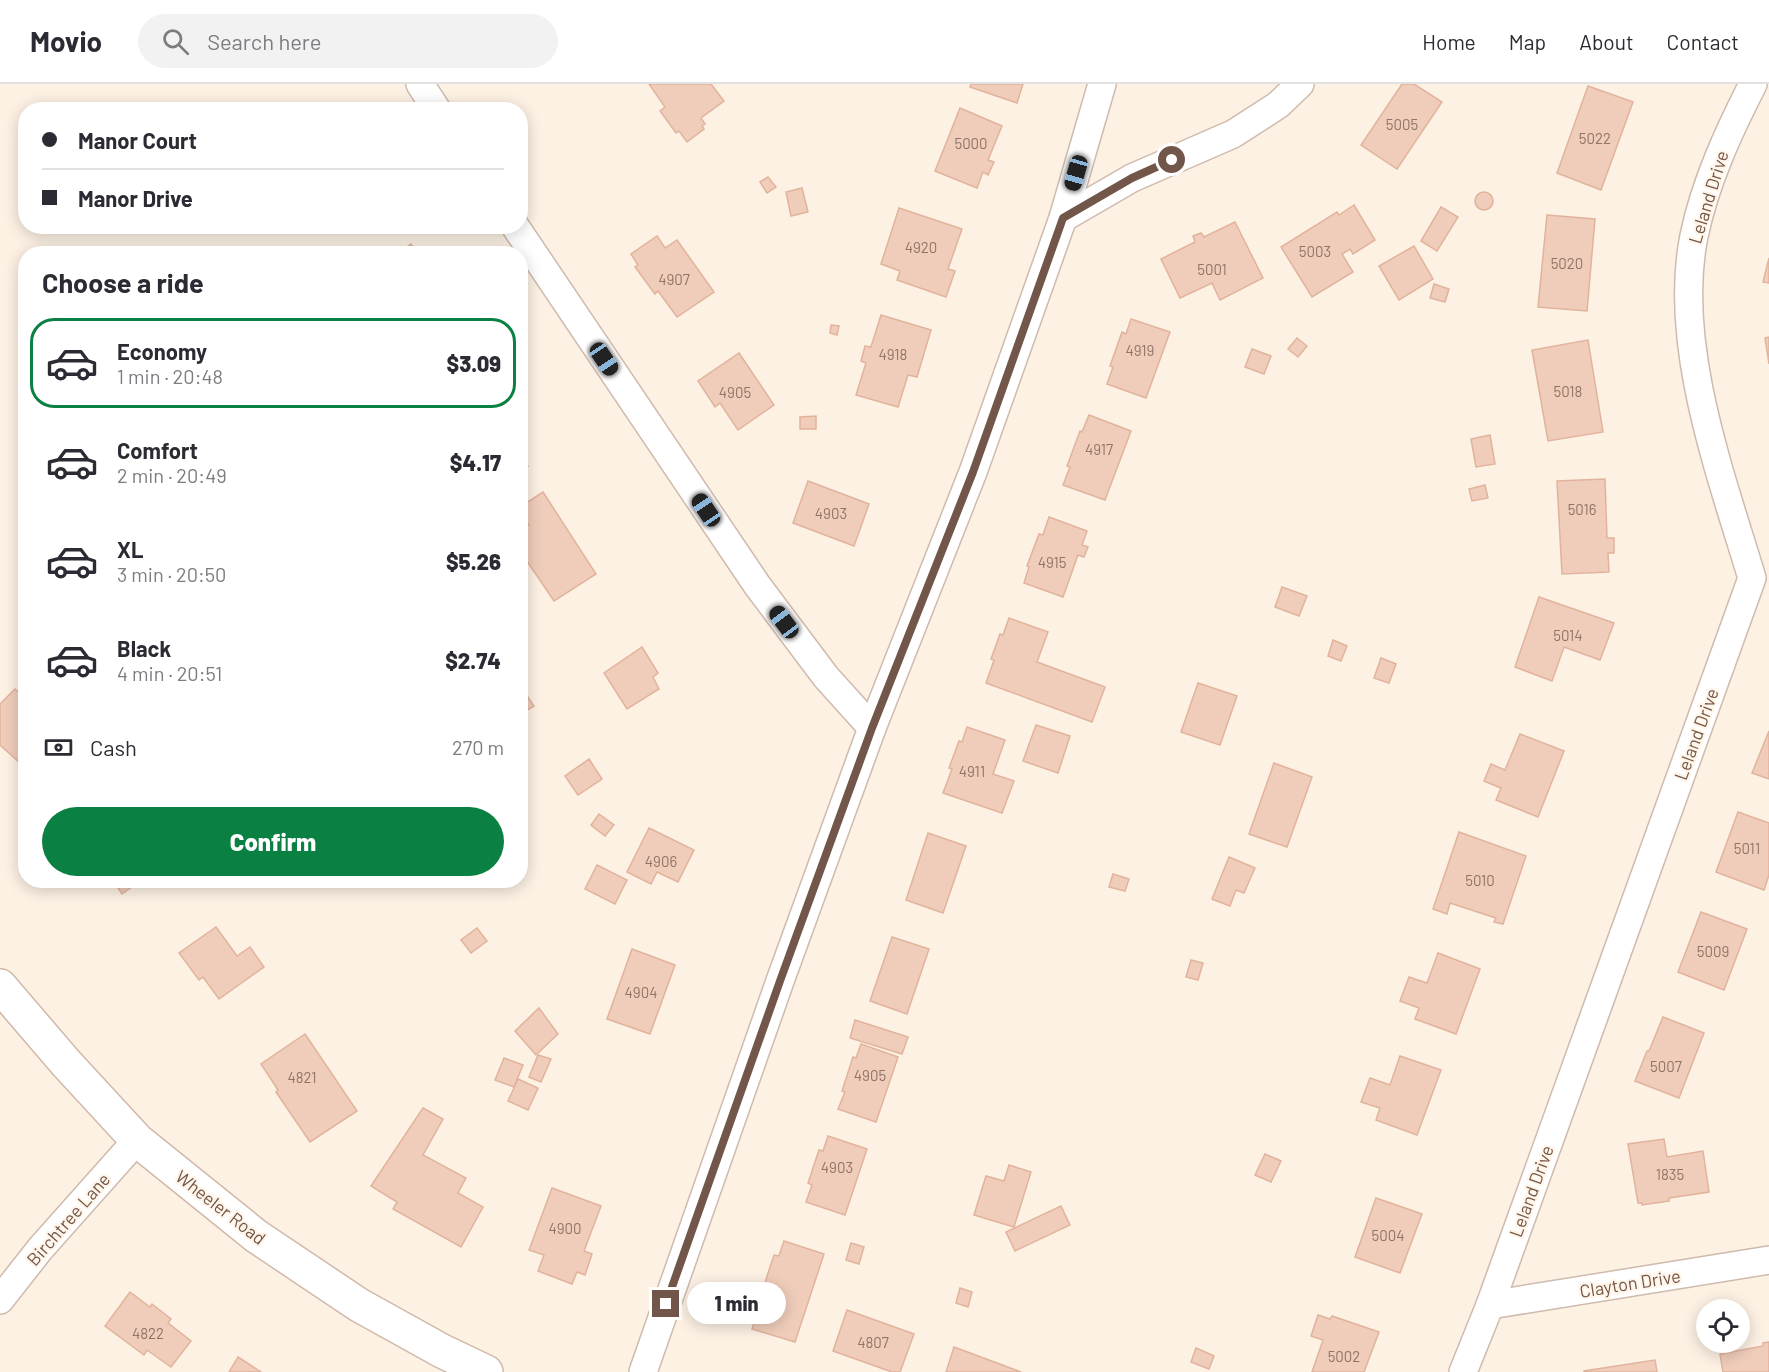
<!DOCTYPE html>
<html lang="en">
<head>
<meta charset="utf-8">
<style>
  body { margin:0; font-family:Barlow,sans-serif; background:#f2f2f3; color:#2b2b33; height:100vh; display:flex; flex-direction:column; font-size:22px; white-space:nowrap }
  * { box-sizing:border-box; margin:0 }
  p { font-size:20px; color:#7c7c81 }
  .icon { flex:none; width:33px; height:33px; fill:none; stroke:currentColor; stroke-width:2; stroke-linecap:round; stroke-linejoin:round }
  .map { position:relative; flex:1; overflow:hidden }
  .sheet { position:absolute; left:18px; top:162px; width:510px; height:642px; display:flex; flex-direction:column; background:#fff; border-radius:24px; box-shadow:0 3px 15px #0003 }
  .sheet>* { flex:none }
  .top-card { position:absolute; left:18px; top:18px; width:510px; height:132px; border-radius:24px; box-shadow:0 3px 15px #0003; display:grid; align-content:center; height:132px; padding:0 24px; background:#fff }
  .fabs { position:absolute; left:1696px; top:1215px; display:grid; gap:12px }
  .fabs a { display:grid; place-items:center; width:54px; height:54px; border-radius:50%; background:#fff; box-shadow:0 3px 15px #0003; font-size:30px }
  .end { position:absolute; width:27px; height:27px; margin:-14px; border:8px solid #73564a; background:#fff; box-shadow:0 0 0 3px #fff }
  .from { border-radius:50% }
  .bubble { position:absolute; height:42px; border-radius:21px; background:#fff; box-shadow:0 3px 15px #0003; font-size:20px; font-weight:800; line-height:42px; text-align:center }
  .car { position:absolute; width:18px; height:36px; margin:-18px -9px; border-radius:8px; box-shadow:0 0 4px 2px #0007; background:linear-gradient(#222 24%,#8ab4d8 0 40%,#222 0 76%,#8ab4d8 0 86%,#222 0) }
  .top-card b { display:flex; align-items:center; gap:21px; height:57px; font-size:22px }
  .top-card b+b { border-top:2px solid #e1e1e2 }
  .top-card i { width:15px; height:15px; background:#2b2b33 }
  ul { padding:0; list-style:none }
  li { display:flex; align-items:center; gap:18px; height:90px; margin:0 12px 9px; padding:0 12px; border:3px solid transparent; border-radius:24px }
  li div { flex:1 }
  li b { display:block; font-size:22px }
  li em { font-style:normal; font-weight:800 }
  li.on { border-color:#0b8043 }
  li>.icon { width:54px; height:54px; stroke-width:1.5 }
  h2 { padding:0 24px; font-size:27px; line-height:72px }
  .pay { display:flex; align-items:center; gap:15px; height:66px; padding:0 24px; font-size:22px }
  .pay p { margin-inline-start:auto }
  .cta { display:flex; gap:12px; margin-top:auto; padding:12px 24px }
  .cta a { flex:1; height:69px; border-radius:36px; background:#0b8043; color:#fff; font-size:24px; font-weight:800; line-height:69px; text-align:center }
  header { display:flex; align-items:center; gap:36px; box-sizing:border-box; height:84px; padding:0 30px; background:#fff; border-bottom:2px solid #e1e1e2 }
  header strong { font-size:28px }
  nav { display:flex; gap:33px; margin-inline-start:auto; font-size:21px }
  .search { width:420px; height:54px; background:#f2f2f3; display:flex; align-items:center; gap:15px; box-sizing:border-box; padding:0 21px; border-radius:33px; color:#7c7c81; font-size:22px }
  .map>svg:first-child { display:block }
  .building { fill:#f0cdbb; stroke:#e2b39c; stroke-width:1.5 }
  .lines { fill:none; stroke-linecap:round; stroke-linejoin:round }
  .street-casing { stroke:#cfbaad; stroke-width:30 }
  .secondary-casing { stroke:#d1b9aa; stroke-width:36 }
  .street { stroke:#fff; stroke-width:27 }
  .secondary { stroke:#fff; stroke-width:33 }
  .route { stroke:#73564a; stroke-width:8 }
  .labels { text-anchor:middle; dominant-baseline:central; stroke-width:4.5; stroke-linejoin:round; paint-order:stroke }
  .number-label { font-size:15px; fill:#927466 }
  .street-label { font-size:18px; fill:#73564a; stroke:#fff5e9 }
</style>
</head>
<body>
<header>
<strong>Movio</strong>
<div class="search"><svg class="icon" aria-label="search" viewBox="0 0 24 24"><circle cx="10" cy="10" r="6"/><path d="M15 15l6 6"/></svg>Search here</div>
<nav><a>Home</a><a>Map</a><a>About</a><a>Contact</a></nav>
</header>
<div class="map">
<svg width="1769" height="1288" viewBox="0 0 1769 1288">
  <rect width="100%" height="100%" fill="#fcf1e3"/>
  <!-- building -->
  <g class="building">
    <path d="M649,0H711L724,17L701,34L705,40L702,42L704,45L687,58L679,47L676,49L660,27L665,23Z"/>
    <path d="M971,0H1023L1017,19L970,3Z"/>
    <path d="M1402,0H1414L1442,18L1397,85L1361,61Z"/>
    <path d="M1588,2L1633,18L1601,106L1557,89Z"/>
    <path d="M960,24L1002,42L988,76L994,78L988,91L983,88L977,104L935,87Z"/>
    <path d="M768,93L776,103L767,109L760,98Z"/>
    <path d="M802,104L808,128L791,132L786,108Z"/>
    <circle cx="1484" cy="117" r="9"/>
    <path d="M1354,121L1375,156L1353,170L1350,165L1342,170L1353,188L1312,213L1281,163L1337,128L1339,131Z"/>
    <path d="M1441,123L1458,133L1437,167L1421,157Z"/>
    <path d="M899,124L962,145L948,185L955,187L946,213L897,196L900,187L881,180Z"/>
    <path d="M1547,131L1595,135L1587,227L1538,223Z"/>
    <path d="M1235,138L1263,194L1220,216L1212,199L1180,214L1161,175L1195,158L1193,152L1201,149L1204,153Z"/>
    <path d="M657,152L665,164L677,156L714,208L677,233L658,207L655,210L635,183L638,181L631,170Z"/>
    <path d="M411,160L417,170H397Z"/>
    <path d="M1414,162L1433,195L1399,216L1379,182Z"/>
    <path d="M1769,174V199L1763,198Z"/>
    <path d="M1434,200L1449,205L1445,218L1430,214Z"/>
    <path d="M881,231L931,246L917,293L908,291L898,323L856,311L866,279L861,277L865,262L871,263Z"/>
    <path d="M1131,235L1170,248L1146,314L1107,300L1113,283L1110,282L1122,248L1126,250Z"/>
    <path d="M831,241L839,242L837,251L830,249Z"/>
    <path d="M1769,253V280L1765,254Z"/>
    <path d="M1297,254L1307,262L1298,273L1288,265Z"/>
    <path d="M1588,256L1603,348L1548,357L1532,266Z"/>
    <path d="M1252,265L1271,272L1264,290L1245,283Z"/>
    <path d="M739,269L774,321L738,346L720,319L715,323L698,297Z"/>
    <path d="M1089,331L1131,347L1105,416L1063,401L1070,383L1067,382L1080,347L1082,348Z"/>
    <path d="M816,332V345H800V333Z"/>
    <path d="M1490,351L1495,380L1476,383L1471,355Z"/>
    <path d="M520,372L528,382L520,387Z"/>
    <path d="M1605,395L1607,454H1614V469H1608L1609,488L1562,490L1557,397Z"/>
    <path d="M808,397L869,420L854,462L793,439Z"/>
    <path d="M1485,401L1488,414L1472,417L1469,405Z"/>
    <path d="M543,408L596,490L554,517L520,467V446L529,441L520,428V423Z"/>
    <path d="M1049,433L1087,447L1082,461L1088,463L1084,473L1078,471L1063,513L1024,499L1029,483L1027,482L1039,450L1043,451Z"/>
    <path d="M1282,503L1307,512L1299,532L1275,523Z"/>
    <path d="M1539,513L1614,539L1600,576L1564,563L1552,597L1515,583Z"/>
    <path d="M1009,534L1048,548L1037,578L1105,603L1092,638L986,599L994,576L991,575L1000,550L1003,551Z"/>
    <path d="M1333,556L1347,562L1341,577L1328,572Z"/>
    <path d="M642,563L658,589L653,593L659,605L627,625L604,589Z"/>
    <path d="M1381,574L1396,580L1389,599L1374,594Z"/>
    <path d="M1198,599L1237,612L1220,661L1181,648Z"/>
    <path d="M15,605L26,615V675L24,674L20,679L0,661V620Z"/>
    <path d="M523,606L534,622L521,630L520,608Z"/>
    <path d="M1036,641L1070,652L1058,689L1023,677Z"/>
    <path d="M967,643L1005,656L993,690L1014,697L1002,729L943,709L952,685L949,684L959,657L962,658Z"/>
    <path d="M1769,647V695L1752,689Z"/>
    <path d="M1520,650L1564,667L1538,733L1496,716L1501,704L1484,697L1491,680L1505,686Z"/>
    <path d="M589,675L602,695L578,711L565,692Z"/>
    <path d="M1274,679L1312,693L1287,763L1249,750Z"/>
    <path d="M1738,728L1769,739V791L1764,806L1716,788Z"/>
    <path d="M599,730L614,741L605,752L591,741Z"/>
    <path d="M649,744L694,766L678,798L657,788L651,800L627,788Z"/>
    <path d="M1459,748L1526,772L1503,840L1494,838L1496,834L1450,819L1447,830L1433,825Z"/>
    <path d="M928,749L966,762L943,829L906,816Z"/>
    <path d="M1229,773L1255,784L1244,809L1236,806L1230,822L1212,815Z"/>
    <path d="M597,781L627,796L615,820L585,805Z"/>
    <path d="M1113,790L1129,795L1125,807L1109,803Z"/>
    <path d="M108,796H139L140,797L122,810L115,799L111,802Z"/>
    <path d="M1701,828L1747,845L1724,906L1678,888Z"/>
    <path d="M216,843L237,872L250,863L264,883L219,915L203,893L199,896L179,869Z"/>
    <path d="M477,844L487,857L471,869L461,856Z"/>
    <path d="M892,853L929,865L907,930L870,917Z"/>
    <path d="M632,865L675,881L650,950L607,935Z"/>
    <path d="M1438,869L1480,885L1456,950L1415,935L1419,924L1400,917L1409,893L1427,899Z"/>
    <path d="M1191,876L1203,879L1198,896L1186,893Z"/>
    <path d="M539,924L558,950L536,971L515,947Z"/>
    <path d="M1663,933L1704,949L1679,1014L1635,997L1647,967H1649Z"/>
    <path d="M855,936L908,953L902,970L850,954Z"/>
    <path d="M305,950L357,1027L310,1058L276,1008L278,1006L261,980Z"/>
    <path d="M861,960L898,973L876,1038L838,1025L845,1008L842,1007L853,973L856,974Z"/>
    <path d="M538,971L551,975L541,998L529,993Z"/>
    <path d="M1400,972L1441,986L1417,1051L1376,1036L1380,1024L1361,1018L1370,994L1390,1001Z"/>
    <path d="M504,974L523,981L514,1003L495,996Z"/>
    <path d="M518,995L538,1004L528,1026L508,1017Z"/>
    <path d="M423,1024L443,1035L423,1071L466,1094L458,1109L483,1123L461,1163L393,1125L397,1118L371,1102Z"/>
    <path d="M828,1052L867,1065L845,1131L806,1118L812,1101L808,1099L819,1066L823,1067Z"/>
    <path d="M1664,1055L1667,1073L1703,1067L1709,1108L1669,1114V1117L1642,1121V1119H1638L1628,1060Z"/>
    <path d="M1265,1070L1281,1077L1271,1098L1255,1091Z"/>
    <path d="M1009,1081L1031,1088L1014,1143L974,1131L986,1092L1004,1097Z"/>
    <path d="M552,1104L601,1122L584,1167L592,1170L585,1191L577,1188L572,1200L538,1187L544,1171L529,1166Z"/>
    <path d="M1376,1114L1422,1130L1400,1189L1355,1173Z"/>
    <path d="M1061,1122L1070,1141L1015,1167L1006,1148Z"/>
    <path d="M784,1157L824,1170L795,1258L752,1245L758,1226H756L774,1171L779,1172Z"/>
    <path d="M851,1159L864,1163L859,1180L846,1176Z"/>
    <path d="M960,1204L972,1208L968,1223L956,1219Z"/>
    <path d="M130,1208L150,1223L152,1220L171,1235L168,1239L191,1257L171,1283L147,1266L144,1271L105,1242Z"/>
    <path d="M847,1226L914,1250L900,1288H892L833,1267Z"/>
    <path d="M1318,1231L1330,1235L1332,1232L1379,1248L1364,1288H1312L1323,1256L1311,1252Z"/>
    <path d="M1769,1258V1288H1723L1720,1270L1763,1262V1259Z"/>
    <path d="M954,1263L1021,1288H946Z"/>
    <path d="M1196,1264L1214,1272L1209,1285L1191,1278Z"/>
    <path d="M238,1273L261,1288H229Z"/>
    <path d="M1655,1276L1657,1288H1584V1287Z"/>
  </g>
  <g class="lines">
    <defs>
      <g id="street">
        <path d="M420,0L437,26"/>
        <path d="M1063,134L1132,94L1233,50L1278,21L1300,0"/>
        <path d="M515,142L757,501L826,593L872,644"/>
        <path d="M0,1216L40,1165L137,1056"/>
        <path d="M1490,1221L1769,1176"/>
        <path d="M643,1288L780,897L872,644L973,388L1063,134L1102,0"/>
        <path d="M1463,1288L1490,1221L1752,494C1721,391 1672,260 1694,152C1705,99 1728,49 1753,0"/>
      </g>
      <path id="secondary" d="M0,902L66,979L137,1056L256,1152L359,1221L442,1267L486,1288"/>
    </defs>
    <!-- street casing -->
    <use href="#street" class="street-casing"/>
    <!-- secondary casing -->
    <use href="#secondary" class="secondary-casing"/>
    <!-- street -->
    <use href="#street" class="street"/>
    <!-- secondary -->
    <use href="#secondary" class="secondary"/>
  </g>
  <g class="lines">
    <!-- route -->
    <path class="route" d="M666,1220L780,897L872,644L973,388L1063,134L1132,94L1172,76"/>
  </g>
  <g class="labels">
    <!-- number labels -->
    <g class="number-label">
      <text x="1402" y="40">5005</text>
      <text x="1595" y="54">5022</text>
      <text x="971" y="59">5000</text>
      <text x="921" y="163">4920</text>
      <text x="1315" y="167">5003</text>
      <text x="1567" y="179">5020</text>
      <text x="1212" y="185">5001</text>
      <text x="674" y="195">4907</text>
      <text x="1140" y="266">4919</text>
      <text x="893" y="270">4918</text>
      <text x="1568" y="307">5018</text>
      <text x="735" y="308">4905</text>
      <text x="1099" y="365">4917</text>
      <text x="1582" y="425">5016</text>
      <text x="831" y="429">4903</text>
      <text x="1052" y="478">4915</text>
      <text x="1568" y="551">5014</text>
      <text x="972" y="687">4911</text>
      <text x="1747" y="764">5011</text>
      <text x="661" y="777">4906</text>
      <text x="1480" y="796">5010</text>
      <text x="1713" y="867">5009</text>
      <text x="641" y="908">4904</text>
      <text x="1666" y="982">5007</text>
      <text x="870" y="991">4905</text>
      <text x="302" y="993">4821</text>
      <text x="837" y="1083">4903</text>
      <text x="1670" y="1090">1835</text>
      <text x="565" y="1144">4900</text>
      <text x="1388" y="1151">5004</text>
      <text x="148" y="1249">4822</text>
      <text x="873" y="1258">4807</text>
      <text x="1344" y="1272">5002</text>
    </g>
    <!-- street labels -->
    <g class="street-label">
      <text transform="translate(1708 113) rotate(-73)">Leland Drive</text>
      <text transform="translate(1696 650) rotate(-70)">Leland Drive</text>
      <text transform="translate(1531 1107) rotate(-70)">Leland Drive</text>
      <text transform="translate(221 1123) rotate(38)">Wheeler Road</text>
      <text transform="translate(68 1135) rotate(-49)">Birchtree Lane</text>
      <text transform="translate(1630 1199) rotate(-9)">Clayton Drive</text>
    </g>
  </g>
</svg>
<div class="fabs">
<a><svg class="icon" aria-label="locate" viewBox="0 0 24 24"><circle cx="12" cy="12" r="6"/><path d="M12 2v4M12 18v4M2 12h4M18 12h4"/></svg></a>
</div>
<i class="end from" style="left:1172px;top:76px"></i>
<i class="end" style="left:666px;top:1220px"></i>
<div class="bubble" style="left:687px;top:1198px;width:99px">1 min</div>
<i class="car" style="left:1076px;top:89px;rotate:196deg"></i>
<i class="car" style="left:604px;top:275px;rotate:146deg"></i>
<i class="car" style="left:706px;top:426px;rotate:326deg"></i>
<i class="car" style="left:784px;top:538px;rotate:323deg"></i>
<div class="top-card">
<b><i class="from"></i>Manor Court</b>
<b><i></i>Manor Drive</b>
</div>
<section class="sheet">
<h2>Choose a ride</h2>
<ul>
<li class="on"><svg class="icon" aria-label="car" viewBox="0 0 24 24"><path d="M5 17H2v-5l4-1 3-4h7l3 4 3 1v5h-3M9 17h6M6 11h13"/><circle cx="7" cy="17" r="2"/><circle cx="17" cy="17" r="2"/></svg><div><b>Economy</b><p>1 min · 20:48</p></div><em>$3.09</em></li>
<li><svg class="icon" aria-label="car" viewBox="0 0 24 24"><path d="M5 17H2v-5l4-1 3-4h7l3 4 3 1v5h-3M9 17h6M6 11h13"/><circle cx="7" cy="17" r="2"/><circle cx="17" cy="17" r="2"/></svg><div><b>Comfort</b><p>2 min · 20:49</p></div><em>$4.17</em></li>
<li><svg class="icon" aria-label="car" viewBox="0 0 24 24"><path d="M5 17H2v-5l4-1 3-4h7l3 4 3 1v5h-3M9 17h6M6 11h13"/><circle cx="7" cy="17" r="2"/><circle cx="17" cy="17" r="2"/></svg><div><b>XL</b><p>3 min · 20:50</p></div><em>$5.26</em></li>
<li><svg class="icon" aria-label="car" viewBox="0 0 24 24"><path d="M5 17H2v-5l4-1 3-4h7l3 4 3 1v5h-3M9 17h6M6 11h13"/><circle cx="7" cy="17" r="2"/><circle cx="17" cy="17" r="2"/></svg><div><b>Black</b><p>4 min · 20:51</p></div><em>$2.74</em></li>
</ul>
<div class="pay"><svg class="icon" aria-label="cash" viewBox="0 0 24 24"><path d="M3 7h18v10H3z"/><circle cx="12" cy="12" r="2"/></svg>Cash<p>270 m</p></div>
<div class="cta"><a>Confirm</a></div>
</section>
</div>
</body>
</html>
